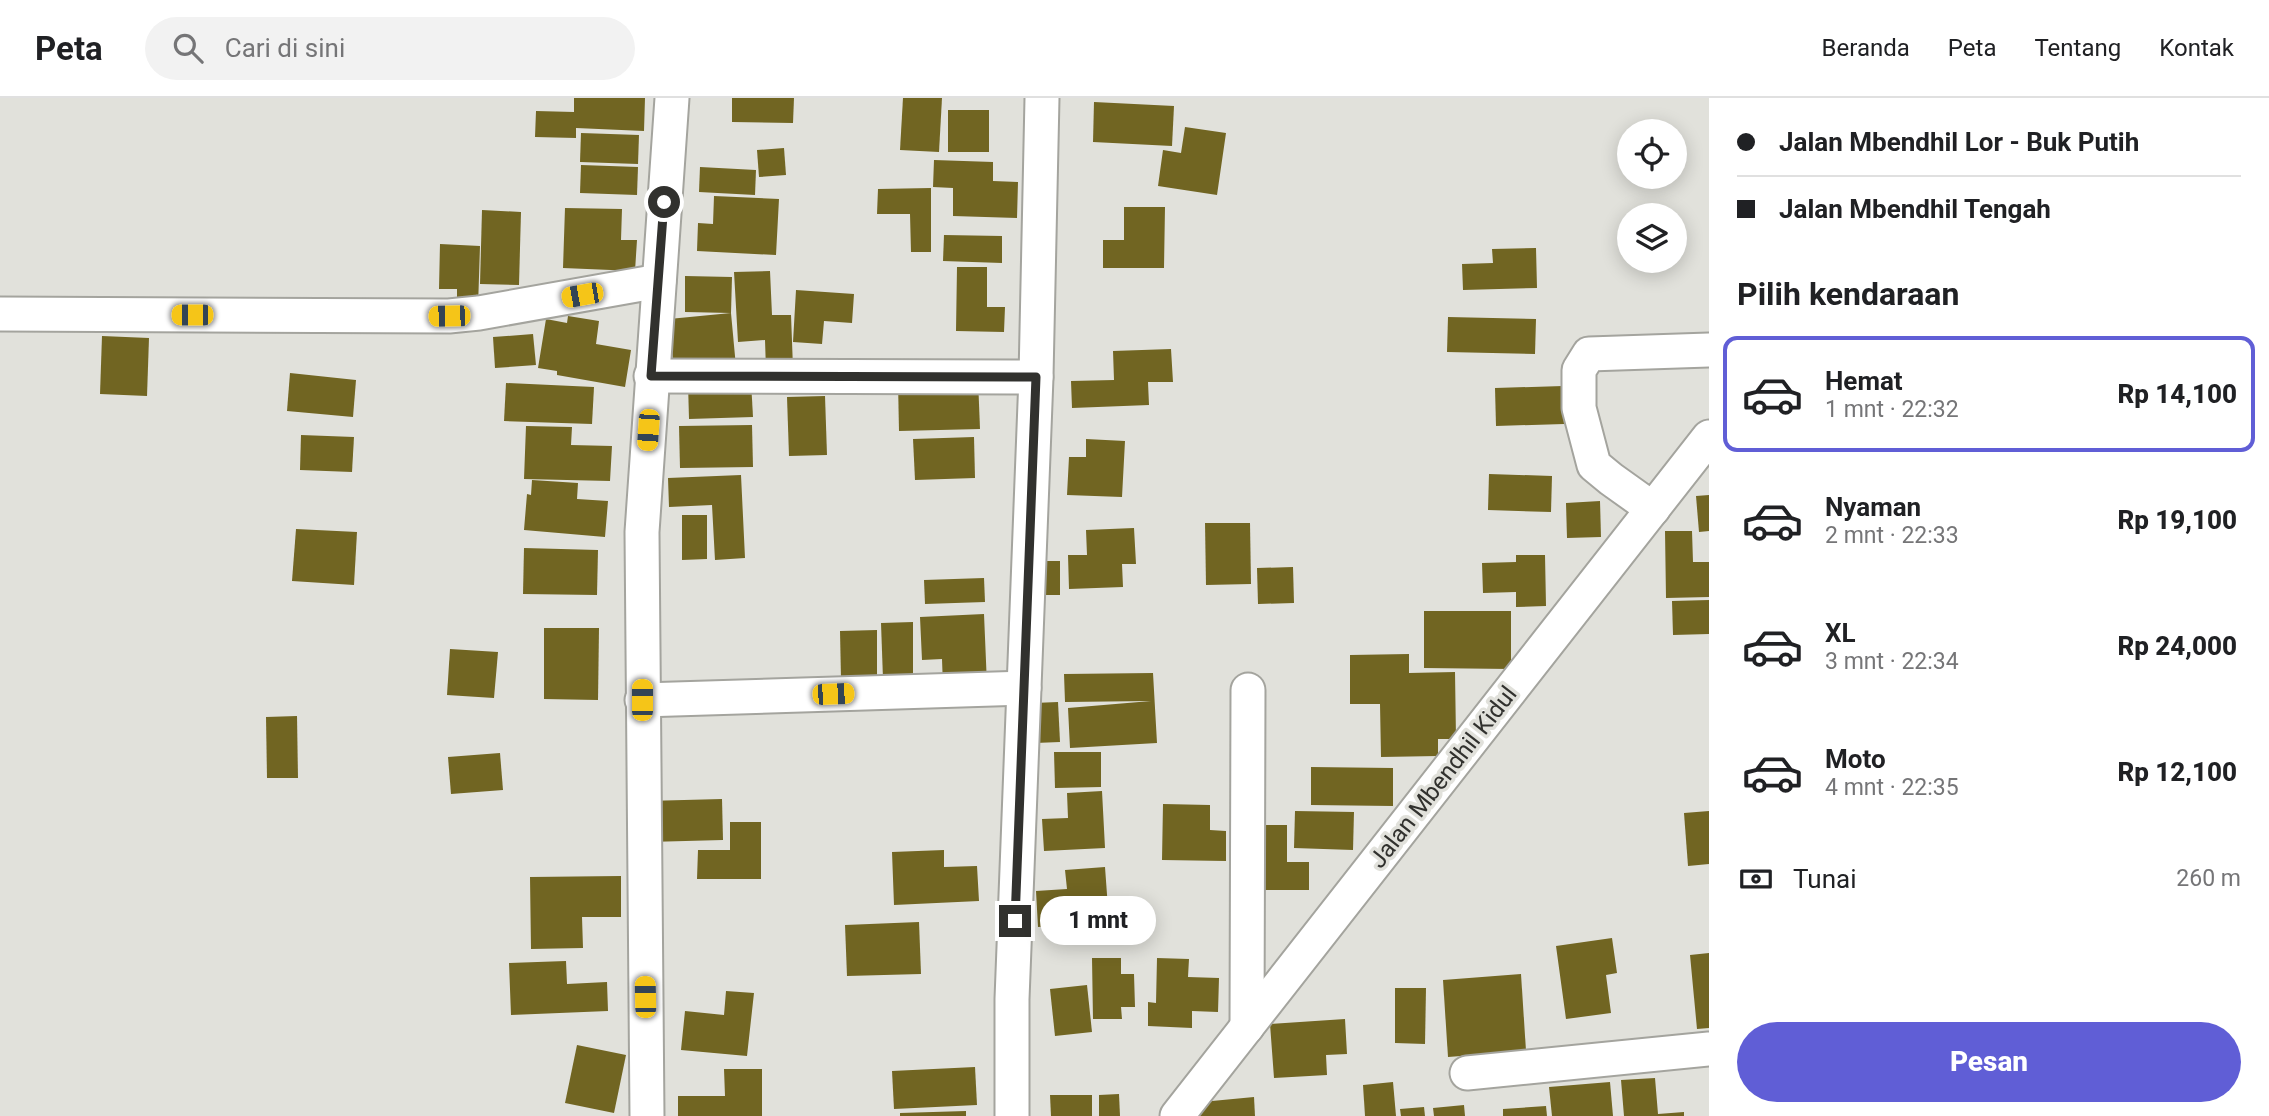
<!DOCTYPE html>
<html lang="id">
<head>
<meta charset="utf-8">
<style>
  body { margin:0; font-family:Roboto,sans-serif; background:#f2f2f2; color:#202124; height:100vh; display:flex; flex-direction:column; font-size:26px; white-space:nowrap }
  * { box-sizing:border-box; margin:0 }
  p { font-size:23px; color:#757577 }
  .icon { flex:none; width:38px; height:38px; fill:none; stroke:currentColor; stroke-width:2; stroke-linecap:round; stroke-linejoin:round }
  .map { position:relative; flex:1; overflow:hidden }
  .details { display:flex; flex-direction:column; background:#fff; width:560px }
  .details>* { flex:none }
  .hud { display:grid; align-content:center; height:154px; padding:0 28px; background:#fff }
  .tools { position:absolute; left:1617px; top:21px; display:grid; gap:14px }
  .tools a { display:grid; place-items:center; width:70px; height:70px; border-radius:50%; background:#fff; box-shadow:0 4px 18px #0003; font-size:35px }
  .end { position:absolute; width:32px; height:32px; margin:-16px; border:9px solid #31312e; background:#fff; box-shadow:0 0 0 4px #fff }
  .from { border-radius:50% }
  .bubble { position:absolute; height:49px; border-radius:24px; background:#fff; box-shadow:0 4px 18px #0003; font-size:23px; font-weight:800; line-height:49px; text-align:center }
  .car { position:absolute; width:21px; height:42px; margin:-21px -10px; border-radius:9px; box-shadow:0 0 5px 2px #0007; background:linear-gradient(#f5c518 24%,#345 0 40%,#f5c518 0 76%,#345 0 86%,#f5c518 0) }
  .hud b { display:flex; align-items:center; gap:24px; height:66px; font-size:26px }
  .hud b+b { border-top:2px solid #e0e0e0 }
  .hud i { width:18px; height:18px; background:#202124 }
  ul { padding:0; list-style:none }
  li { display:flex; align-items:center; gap:21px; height:116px; margin:0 14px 10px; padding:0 14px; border:4px solid transparent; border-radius:14px }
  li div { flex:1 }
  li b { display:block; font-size:26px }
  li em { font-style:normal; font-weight:800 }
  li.on { border-color:#605ed6 }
  li>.icon { width:63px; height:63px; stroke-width:1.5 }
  h2 { padding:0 28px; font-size:32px; line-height:84px }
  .pay { display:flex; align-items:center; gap:18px; height:77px; padding:0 28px; font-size:26px }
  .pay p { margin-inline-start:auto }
  .button { display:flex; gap:14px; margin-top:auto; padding:14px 28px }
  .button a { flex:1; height:80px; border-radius:42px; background:#605ed6; color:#fff; font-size:28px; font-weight:800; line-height:80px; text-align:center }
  header { display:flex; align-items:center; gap:42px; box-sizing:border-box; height:98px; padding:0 35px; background:#fff; border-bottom:2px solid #e0e0e0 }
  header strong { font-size:33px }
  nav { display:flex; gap:38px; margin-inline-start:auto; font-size:24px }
  .search { width:490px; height:63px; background:#f2f2f2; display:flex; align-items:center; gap:18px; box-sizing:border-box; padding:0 24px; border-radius:38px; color:#757577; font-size:26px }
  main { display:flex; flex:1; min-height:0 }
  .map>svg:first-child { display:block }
  .building { fill:#716522 }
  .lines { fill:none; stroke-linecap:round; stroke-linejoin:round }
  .minor-casing { stroke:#a4a49e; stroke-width:37 }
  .minor { stroke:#fff; stroke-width:33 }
  .route { stroke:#31312e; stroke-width:9 }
  .labels { text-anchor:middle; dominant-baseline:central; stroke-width:7; stroke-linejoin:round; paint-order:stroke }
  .street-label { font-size:24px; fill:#31312e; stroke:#e1e1db }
</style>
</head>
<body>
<header>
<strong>Peta</strong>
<div class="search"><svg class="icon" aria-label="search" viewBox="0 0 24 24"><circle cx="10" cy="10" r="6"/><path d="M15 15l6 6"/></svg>Cari di sini</div>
<nav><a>Beranda</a><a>Peta</a><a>Tentang</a><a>Kontak</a></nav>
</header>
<main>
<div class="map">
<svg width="1709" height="1018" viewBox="0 0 1709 1018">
  <rect width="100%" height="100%" fill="#e1e1db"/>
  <!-- building -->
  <g class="building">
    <path d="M574,0H645L644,33L576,30V40L535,39L536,13L574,14Z"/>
    <path d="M732,0H794L793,25L732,24Z"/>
    <path d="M903,0H942L939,54L900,52Z"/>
    <path d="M1094,4L1174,8L1172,48L1093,44Z"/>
    <rect x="948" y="12" width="41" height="42"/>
    <path d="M1185,29L1226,35L1217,97L1158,88L1163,52L1181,55Z"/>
    <path d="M581,35L639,37L638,66L580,64Z"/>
    <path d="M784,50L786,77L759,79L757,52Z"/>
    <path d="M934,62L993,64V83L1018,84L1017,120L953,118V90L933,89Z"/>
    <path d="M581,67L638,69L637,97L580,95Z"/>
    <path d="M700,69L756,72L755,97L699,94Z"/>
    <path d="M931,90V154H911L910,116H877L878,91Z"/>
    <path d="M714,98L779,101L776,157L697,153L698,125L713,126Z"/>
    <path d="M1124,109H1165L1164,170H1103V142H1124Z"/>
    <path d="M565,110L622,111L621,142H637L635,173L563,170Z"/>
    <path d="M482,112L521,114L519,187L480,186Z"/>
    <path d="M944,137L1002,138V165L943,163Z"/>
    <path d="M440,146L480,148L478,209H457V191H439Z"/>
    <path d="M1536,150L1537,190L1463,192L1462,166L1493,165L1492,151Z"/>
    <path d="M957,169H987V209H1005L1004,234L956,233Z"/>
    <path d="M770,173L772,217H791L793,270L766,272L765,242L738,244L734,174Z"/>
    <path d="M685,178L732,179L731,215L685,214Z"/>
    <path d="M796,192L854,196L852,225L824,223L822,246L793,244Z"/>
    <path d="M731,215L736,269L674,274L669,221Z"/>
    <path d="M568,218L599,223L596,246L631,252L625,289L557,277V273L538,270L546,221L567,225Z"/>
    <path d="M1448,219L1536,221L1535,256L1447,254Z"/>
    <path d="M533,236L536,267L495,270L493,239Z"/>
    <path d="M102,238L149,240L147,298L100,296Z"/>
    <path d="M1171,251L1173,284H1148L1149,307L1072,310L1071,283L1114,282L1113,253Z"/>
    <path d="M290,275L356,282L353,319L287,313Z"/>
    <path d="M978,281L980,331L899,333L898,284Z"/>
    <path d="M751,283L753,319L689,321L688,285Z"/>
    <path d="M506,285L594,289L592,326L504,323Z"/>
    <path d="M1563,288L1564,326L1496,328L1495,290Z"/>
    <path d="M825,298L827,357L789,358L787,299Z"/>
    <path d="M752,327L753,369L680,370L679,328Z"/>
    <path d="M526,328L572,329L571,347L612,348L610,383L524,381Z"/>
    <path d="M301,337L354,339L352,374L300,372Z"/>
    <path d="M974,339L975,380L915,382L913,341Z"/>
    <path d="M1086,341L1125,343L1122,399L1067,397L1069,359H1086Z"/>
    <path d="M1489,376L1552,378L1551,414L1488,412Z"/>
    <path d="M741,377L745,460L715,462L712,407L669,409L668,380Z"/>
    <path d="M532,382L578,385L577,401L608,403L605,439L524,432L527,396L531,397Z"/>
    <path d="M1709,397V433L1699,434L1696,398Z"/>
    <path d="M1600,403L1601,439L1567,440L1566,405Z"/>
    <path d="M682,417H707V461L682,462Z"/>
    <path d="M1205,425H1250L1251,486L1206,487Z"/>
    <path d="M1134,430L1136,466H1122L1123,489L1069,491L1068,457H1087L1086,432Z"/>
    <path d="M296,431L357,434L354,487L292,483Z"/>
    <path d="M1665,433H1692L1693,464H1709V499L1666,500Z"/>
    <path d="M524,450L598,452L597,497L523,496Z"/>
    <path d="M1516,457H1545L1546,508L1516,509V494L1483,495L1482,465L1516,464Z"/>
    <path d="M1033,463H1060V497H1032Z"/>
    <path d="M1293,469L1294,505L1258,506L1257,470Z"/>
    <path d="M984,480L985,504L925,506L924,482Z"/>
    <path d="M1709,502V536L1673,537L1672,503Z"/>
    <path d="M1424,513H1511V571L1424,570Z"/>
    <path d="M984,516L987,587L943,589L942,561L922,562L920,519Z"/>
    <path d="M913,524V579L883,581L881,525Z"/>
    <path d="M544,530H599L598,602L544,601Z"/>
    <path d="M877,532V580L841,581L840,533Z"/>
    <path d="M450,551L498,554L494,600L447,597Z"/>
    <path d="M1409,556V575L1455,574L1456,641H1438V658L1381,659L1380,606H1350V557Z"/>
    <path d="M1153,575L1157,645L1070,650L1068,610L1151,603L1065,604L1064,576Z"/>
    <path d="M1058,604L1060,644L1035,645L1034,605Z"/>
    <path d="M297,618L298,680H267L266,619Z"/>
    <path d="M1054,654H1101V689L1055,690Z"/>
    <path d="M500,655L503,692L451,696L448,659Z"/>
    <path d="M1311,669L1393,670V708L1311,707Z"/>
    <path d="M1102,693L1105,750L1044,753L1042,721L1068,720L1067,695Z"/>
    <path d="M722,701L723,742L648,744L646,703Z"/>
    <path d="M1163,706L1210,707V732L1226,733V763L1162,762Z"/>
    <path d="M1295,713L1354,714L1353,752L1294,750Z"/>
    <path d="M1709,713V766L1688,768L1684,715Z"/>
    <path d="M730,724H761V781H697L698,752H730Z"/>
    <path d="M1260,727H1287V764H1309V792H1260Z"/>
    <path d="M944,752V769L977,768L979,803L894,807L892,754Z"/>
    <path d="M1105,769L1109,824L1038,829L1036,793L1067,791L1065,772Z"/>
    <path d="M621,778V819H582L583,850L531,851L530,779Z"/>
    <path d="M919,824L921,876L847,878L845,827Z"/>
    <path d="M1612,840L1617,875L1606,877L1611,915L1566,921L1556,848Z"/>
    <path d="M1709,855V930L1697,931L1690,857Z"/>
    <path d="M1092,860H1121V876H1134L1135,909H1121L1122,921H1093Z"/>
    <path d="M1157,860L1189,861L1188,879L1219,880L1218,914L1192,913V930L1148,928V904L1156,905Z"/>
    <path d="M566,863L567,886L607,884L608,913L511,917L509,865Z"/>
    <path d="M1521,876L1526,953L1448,959L1443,882Z"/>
    <path d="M1087,887L1092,934L1055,938L1050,891Z"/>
    <path d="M1395,890H1426L1425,946L1395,945Z"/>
    <path d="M726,893L754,895L747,958L681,952L685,913L724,917Z"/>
    <path d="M1345,921L1347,956L1326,957L1327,977L1274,980L1270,926Z"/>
    <path d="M577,947L626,957L614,1015L565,1005Z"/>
    <path d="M975,969L977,1007L894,1011L892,973Z"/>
    <path d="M724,971H762V1018H678V998H725Z"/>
    <path d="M1655,980L1658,1016L1684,1014V1018H1624L1621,982Z"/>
    <path d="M1393,984L1396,1018H1365L1363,987Z"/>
    <path d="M1610,984L1613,1018H1552L1549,989Z"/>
    <path d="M1119,996L1120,1018H1099V997Z"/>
    <path d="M1050,997H1092V1018H1051Z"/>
    <path d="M1254,999L1255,1018H1192L1191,1005Z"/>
    <path d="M1464,1007L1465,1018H1434L1433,1010Z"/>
    <path d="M1546,1008L1547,1018H1503V1011Z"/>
    <path d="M1424,1009L1425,1018H1401L1400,1011Z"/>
    <path d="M966,1013V1018H900V1015Z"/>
  </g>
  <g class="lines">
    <defs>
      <g id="minor">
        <path d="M0,216L449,218L479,215L659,183"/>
        <path d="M651,278L1036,279"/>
        <path d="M1653,411L1611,381L1594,367L1579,310V272L1589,256L1709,252"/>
        <path d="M642,602L1024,590"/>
        <path d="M1247,929L1248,592"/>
        <path d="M1467,975L1709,951"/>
        <path d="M647,1018L642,434L672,0"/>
        <path d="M1012,1018V901L1036,279L1042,0"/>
        <path d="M1177,1018L1709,339"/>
      </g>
    </defs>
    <!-- minor casing -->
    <use href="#minor" class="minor-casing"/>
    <!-- minor -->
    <use href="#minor" class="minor"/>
  </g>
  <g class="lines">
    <!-- route -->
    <path class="route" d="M664,104L651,278L1036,279L1015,823"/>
  </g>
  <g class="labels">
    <!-- street labels -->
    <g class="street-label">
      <text transform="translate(1443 679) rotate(-52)">Jalan Mbendhil Kidul</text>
    </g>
  </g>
</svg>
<div class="tools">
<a><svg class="icon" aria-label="locate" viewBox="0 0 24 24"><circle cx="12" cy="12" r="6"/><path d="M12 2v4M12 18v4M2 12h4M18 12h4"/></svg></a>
<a><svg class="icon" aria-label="layers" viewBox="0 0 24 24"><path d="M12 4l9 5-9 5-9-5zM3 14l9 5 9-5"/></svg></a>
</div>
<i class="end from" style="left:664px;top:104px"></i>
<i class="end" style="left:1015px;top:823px"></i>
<div class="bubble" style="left:1040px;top:798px;width:116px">1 mnt</div>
<i class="car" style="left:582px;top:197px;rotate:260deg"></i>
<i class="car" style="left:192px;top:217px;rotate:270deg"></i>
<i class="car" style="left:449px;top:218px;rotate:269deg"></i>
<i class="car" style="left:648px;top:332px;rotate:184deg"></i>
<i class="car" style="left:833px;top:596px;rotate:88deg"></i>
<i class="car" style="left:642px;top:602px;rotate:0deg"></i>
<i class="car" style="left:645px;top:899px;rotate:359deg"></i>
</div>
<section class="details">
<div class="hud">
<b><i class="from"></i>Jalan Mbendhil Lor - Buk Putih</b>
<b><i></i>Jalan Mbendhil Tengah</b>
</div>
<h2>Pilih kendaraan</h2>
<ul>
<li class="on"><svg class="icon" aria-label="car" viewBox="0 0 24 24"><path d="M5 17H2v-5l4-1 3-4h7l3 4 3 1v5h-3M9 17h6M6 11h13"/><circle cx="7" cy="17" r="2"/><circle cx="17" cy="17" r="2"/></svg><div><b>Hemat</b><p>1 mnt · 22:32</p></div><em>Rp 14,100</em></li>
<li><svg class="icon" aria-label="car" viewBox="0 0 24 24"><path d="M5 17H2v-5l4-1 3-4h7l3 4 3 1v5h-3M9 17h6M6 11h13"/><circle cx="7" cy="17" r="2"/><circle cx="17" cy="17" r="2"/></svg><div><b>Nyaman</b><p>2 mnt · 22:33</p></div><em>Rp 19,100</em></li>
<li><svg class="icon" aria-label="car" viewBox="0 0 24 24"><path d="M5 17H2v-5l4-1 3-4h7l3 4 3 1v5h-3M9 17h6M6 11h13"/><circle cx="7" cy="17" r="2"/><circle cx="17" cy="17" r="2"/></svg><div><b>XL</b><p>3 mnt · 22:34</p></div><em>Rp 24,000</em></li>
<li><svg class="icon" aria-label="car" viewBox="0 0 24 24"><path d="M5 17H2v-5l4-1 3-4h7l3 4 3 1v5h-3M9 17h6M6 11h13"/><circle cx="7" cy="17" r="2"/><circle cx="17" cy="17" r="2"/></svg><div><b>Moto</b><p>4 mnt · 22:35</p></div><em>Rp 12,100</em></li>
</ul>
<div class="pay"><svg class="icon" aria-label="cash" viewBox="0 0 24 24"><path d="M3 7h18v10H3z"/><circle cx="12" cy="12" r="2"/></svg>Tunai<p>260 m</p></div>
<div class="button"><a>Pesan</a></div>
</section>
</main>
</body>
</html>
